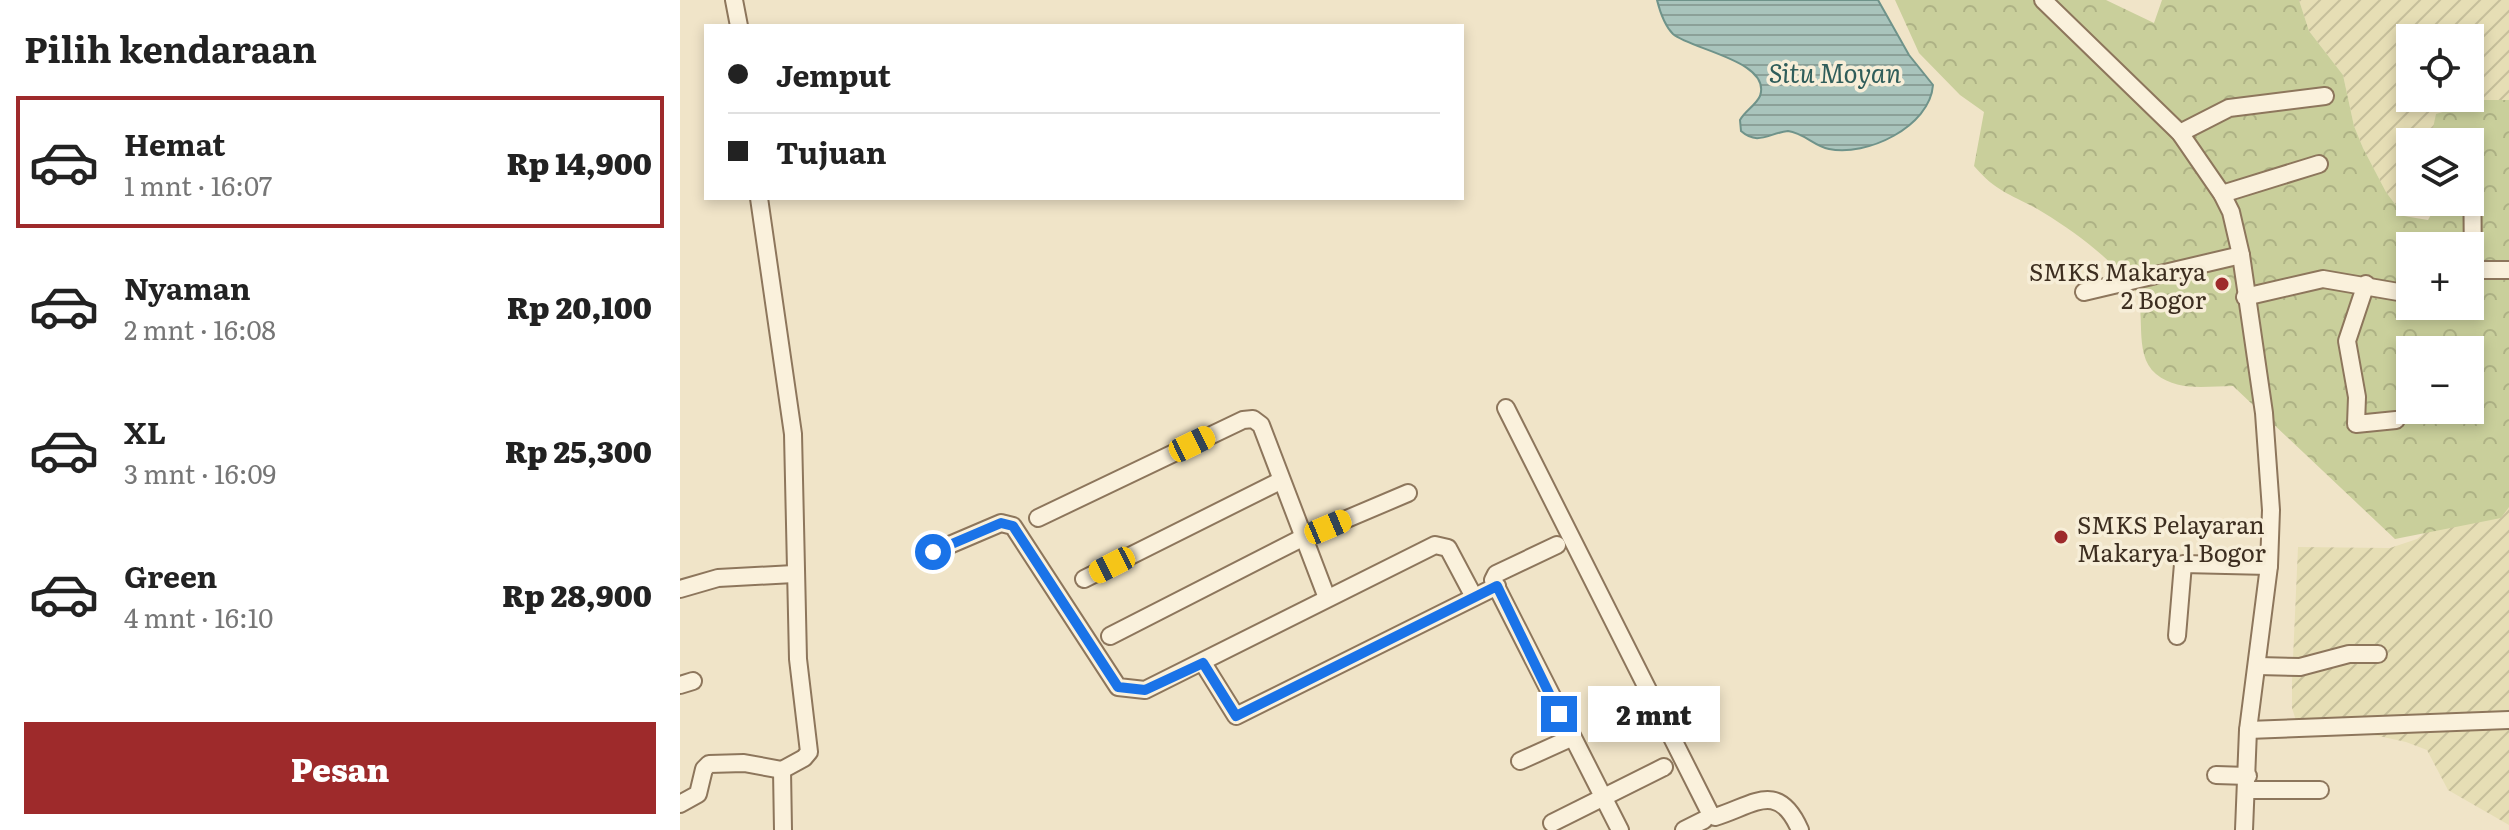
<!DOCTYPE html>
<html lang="id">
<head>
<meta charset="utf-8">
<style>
  body { margin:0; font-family:Literata,serif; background:#f6f6f6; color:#222; height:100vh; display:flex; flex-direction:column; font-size:30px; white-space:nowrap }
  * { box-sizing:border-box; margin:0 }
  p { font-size:26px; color:#767676 }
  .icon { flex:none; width:44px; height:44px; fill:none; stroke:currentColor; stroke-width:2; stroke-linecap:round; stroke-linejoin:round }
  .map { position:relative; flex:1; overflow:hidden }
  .panel { display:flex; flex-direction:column; background:#fff; width:680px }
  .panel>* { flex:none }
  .guide { position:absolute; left:24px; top:24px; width:760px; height:176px; border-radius:0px; box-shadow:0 4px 12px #0003; display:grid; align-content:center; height:176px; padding:0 24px; background:#fff }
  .controls { position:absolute; left:1716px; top:24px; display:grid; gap:16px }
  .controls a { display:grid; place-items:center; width:88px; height:88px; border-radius:0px; background:#fff; box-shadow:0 4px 12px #0003; font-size:40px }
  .end { position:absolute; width:36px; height:36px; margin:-18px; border:10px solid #1a73e8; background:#fff; box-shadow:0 0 0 4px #fff }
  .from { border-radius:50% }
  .bubble { position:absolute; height:56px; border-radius:0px; background:#fff; box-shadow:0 4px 12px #0003; font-size:26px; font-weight:800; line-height:56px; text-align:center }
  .car { position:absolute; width:24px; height:48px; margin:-24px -12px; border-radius:10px; box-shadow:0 0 6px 2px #0007; background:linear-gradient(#f5c518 24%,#345 0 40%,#f5c518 0 76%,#345 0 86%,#f5c518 0) }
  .guide b { display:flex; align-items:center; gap:28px; height:76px; font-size:30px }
  .guide b+b { border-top:2px solid #e0e0e0 }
  .guide i { width:20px; height:20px; background:#222 }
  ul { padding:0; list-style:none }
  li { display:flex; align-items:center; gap:24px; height:132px; margin:0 16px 12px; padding:0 8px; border:4px solid transparent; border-radius:0px }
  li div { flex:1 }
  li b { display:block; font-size:30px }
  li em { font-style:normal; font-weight:800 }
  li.on { border-color:#9e2a2b }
  li>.icon { width:72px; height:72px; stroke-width:1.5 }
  h2 { padding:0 24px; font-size:36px; line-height:96px }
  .cta { display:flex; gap:16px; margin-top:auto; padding:16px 24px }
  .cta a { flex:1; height:92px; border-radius:0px; background:#9e2a2b; color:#fff; font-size:32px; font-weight:800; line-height:92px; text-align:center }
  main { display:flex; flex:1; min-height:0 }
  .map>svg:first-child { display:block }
  .farmland { fill:url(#farmland-furrows); fill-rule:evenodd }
  .forest { fill:url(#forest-crowns); fill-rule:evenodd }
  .water { fill:url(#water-rules); stroke:#6f938a; stroke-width:2 }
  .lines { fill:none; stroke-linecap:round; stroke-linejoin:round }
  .minor-casing { stroke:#8d765c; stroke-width:20 }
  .minor { stroke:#faf1dc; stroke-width:16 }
  .route { stroke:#1a73e8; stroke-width:10 }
  .poi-dot { fill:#9e2a2b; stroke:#f7eed8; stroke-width:3 }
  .labels { text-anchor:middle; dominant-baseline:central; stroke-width:7; stroke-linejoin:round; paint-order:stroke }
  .poi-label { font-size:24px; fill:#3d2e20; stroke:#f7eed8; text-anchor:end }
  .water-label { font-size:26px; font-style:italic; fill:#2f5d5a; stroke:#f7eed8 }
</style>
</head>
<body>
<main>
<section class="panel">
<h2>Pilih kendaraan</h2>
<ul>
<li class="on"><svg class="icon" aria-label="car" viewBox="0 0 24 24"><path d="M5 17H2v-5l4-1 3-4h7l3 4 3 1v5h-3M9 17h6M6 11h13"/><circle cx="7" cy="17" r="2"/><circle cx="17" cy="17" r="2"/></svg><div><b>Hemat</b><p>1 mnt · 16:07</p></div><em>Rp 14,900</em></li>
<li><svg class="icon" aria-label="car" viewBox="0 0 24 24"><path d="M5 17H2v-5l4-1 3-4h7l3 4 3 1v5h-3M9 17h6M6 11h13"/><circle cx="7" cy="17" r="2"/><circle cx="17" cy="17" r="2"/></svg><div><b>Nyaman</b><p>2 mnt · 16:08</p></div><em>Rp 20,100</em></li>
<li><svg class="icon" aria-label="car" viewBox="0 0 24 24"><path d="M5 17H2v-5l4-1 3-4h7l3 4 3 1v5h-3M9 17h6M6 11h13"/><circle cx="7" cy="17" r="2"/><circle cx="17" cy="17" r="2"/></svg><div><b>XL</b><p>3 mnt · 16:09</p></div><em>Rp 25,300</em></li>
<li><svg class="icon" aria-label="car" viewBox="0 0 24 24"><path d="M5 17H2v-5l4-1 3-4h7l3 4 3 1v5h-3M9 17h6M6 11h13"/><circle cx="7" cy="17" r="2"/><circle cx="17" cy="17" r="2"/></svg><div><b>Green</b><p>4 mnt · 16:10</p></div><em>Rp 28,900</em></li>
</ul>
<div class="cta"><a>Pesan</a></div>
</section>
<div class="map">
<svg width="1829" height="830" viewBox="0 0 1829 830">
  <defs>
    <pattern id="farmland-furrows" width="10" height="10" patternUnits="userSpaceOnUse" patternTransform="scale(2)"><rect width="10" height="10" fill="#e6deb5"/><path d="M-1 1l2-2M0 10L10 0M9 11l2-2" fill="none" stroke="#c6bf9b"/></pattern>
    <pattern id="forest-crowns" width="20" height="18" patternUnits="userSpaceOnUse" patternTransform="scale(2)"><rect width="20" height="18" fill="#c9cf9b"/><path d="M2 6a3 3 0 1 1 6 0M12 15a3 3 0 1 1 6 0" fill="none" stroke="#aeb285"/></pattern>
    <pattern id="water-rules" width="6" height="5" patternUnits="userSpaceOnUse" patternTransform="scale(2)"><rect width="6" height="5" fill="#a9c4bc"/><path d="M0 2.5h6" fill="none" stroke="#8ba098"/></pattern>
  </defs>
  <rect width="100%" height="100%" fill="#f0e4c8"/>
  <!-- farmland -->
  <g class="farmland">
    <path d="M1619,0H1829V100H1803L1750,142H1730V202H1733L1724,216L1706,192L1683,148L1674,126L1663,75L1629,31ZM1730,38H1790V98H1730Z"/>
    <path d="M1829,433V825L1768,790L1747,750L1726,742L1644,724L1618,727L1612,708V681L1618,547L1710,548L1737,539L1764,517Z"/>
  </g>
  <!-- forest -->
  <path class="forest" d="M1215,0H1426L1474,23L1482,0H1619L1629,31L1663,75L1674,126L1683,148L1706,192L1724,216L1748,220L1758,202H1790V142H1750L1756,114L1803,100H1829V507L1821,518L1715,539L1553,386C1527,386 1498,392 1476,374C1451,353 1469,307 1453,287C1430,258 1395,232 1364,213C1333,194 1319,195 1294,166L1304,112L1280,95L1239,53ZM1730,246H1790V306H1730ZM1730,350H1790V410H1730Z"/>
  <!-- water -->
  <path class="water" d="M977,0H1198L1229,55L1253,85C1250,127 1186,157 1149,149C1134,146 1124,133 1108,131C1089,133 1078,146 1061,131L1060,120C1065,111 1076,105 1080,96C1092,61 1012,50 993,34C984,25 980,12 977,0Z"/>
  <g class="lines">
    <defs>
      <g id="minor">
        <path d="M54,0L59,26"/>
        <path d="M1363,0L1500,133L1542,194L1551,212L1561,255L1584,413L1591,510L1589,566L1568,730L1564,830"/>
        <path d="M1500,133L1549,108L1645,96"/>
        <path d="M1792,153L1793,270"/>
        <path d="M1542,194L1639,164"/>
        <path d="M79,198L113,434L118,659L129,752L124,758L102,770L103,830"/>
        <path d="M1790,270H1829"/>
        <path d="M1686,284L1667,341L1677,397L1676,424L1716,420"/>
        <path d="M1404,292L1561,255"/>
        <path d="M1565,297L1643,279L1730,294"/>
        <path d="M826,408L1030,813L1035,817C1074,805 1098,780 1120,830"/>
        <path d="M358,518L563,420L573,419L581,425L647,598"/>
        <path d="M877,545L816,574L813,580L940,830"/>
        <path d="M253,552L321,523L333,526L438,687L465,690L755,545L768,548L794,597"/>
        <path d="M404,579L600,481"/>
        <path d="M0,589L38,578L114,574"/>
        <path d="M430,636L622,538L728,493"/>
        <path d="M1497,636L1503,564L1589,566"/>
        <path d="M523,663L556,716L817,586"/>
        <path d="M1578,666L1620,667L1669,654H1698"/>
        <path d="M0,685L13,681"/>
        <path d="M1568,730L1829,720"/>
        <path d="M840,761L891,738"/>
        <path d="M1536,775L1568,776"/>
        <path d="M1567,790H1640"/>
        <path d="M0,804L18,794L24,769L29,764L64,763L102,770"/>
        <path d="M872,823L984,767"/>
        <path d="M1004,830L1024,820"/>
      </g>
    </defs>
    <!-- minor casing -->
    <use href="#minor" class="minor-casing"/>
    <!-- minor -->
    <use href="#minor" class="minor"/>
  </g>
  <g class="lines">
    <!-- route -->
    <path class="route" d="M253,552L321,523L333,526L438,687L465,690L523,663L556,716L817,586L879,714"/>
  </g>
  <!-- markers -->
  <g class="poi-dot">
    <circle cx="1542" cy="284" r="8"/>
    <circle cx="1381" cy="537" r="8"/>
  </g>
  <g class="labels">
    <!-- poi labels -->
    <g class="poi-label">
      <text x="1526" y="270">SMKS Makarya<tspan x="1526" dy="28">2 Bogor</tspan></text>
      <text x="1397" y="523" text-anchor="start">SMKS Pelayaran<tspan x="1397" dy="28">Makarya 1 Bogor</tspan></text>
    </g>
    <!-- water labels -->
    <g class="water-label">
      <text x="1155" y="71">Situ Moyan</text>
    </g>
  </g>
</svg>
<div class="controls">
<a><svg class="icon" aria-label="locate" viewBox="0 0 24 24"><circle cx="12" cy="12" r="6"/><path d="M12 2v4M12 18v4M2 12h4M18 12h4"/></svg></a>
<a><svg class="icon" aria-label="layers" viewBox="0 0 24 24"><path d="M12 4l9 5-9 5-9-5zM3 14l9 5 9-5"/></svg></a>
<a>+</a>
<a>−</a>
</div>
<i class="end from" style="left:253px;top:552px"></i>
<i class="end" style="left:879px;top:714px"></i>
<div class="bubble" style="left:908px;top:686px;width:132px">2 mnt</div>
<i class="car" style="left:512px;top:444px;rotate:64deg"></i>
<i class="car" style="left:648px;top:527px;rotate:67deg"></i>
<i class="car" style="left:432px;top:565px;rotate:243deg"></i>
<div class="guide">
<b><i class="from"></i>Jemput</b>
<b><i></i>Tujuan</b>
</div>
</div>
</main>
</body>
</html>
